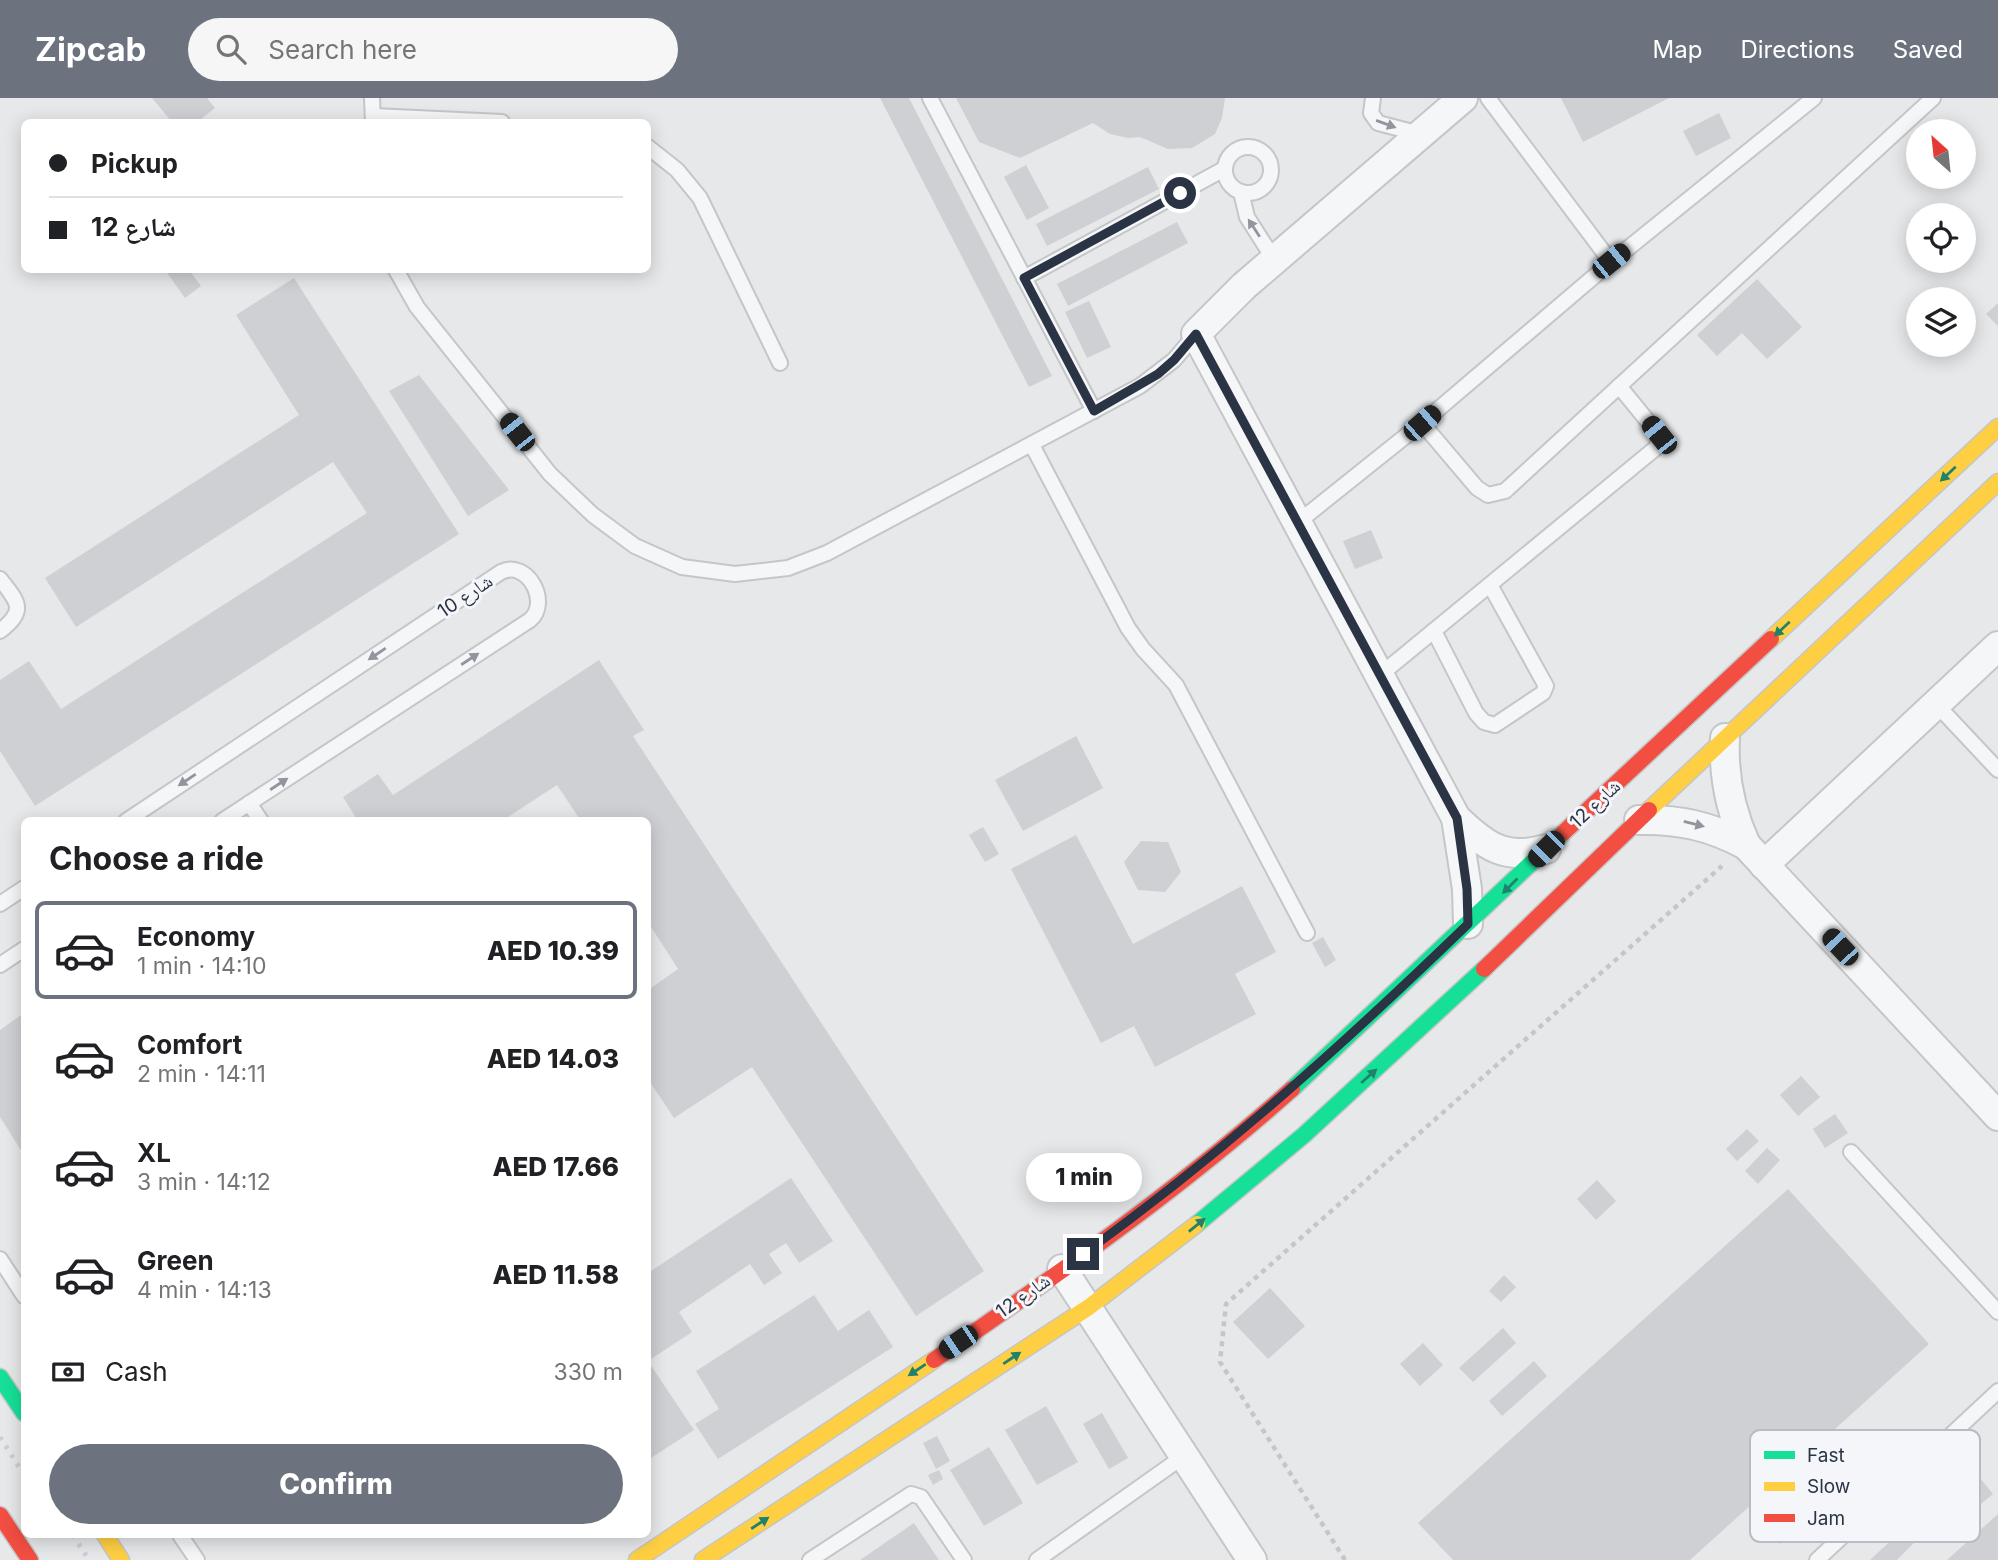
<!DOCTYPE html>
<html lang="en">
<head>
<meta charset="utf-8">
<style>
  body { margin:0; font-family:Inter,"Noto Naskh Arabic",sans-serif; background:#f6f6f6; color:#202124; height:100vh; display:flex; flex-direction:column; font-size:26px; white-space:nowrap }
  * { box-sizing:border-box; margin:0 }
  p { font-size:23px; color:#757577 }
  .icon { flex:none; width:38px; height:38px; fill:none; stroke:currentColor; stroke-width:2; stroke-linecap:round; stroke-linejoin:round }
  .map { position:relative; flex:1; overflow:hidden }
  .side { position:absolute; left:21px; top:719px; width:630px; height:721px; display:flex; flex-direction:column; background:#fff; border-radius:10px; box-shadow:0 4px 18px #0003 }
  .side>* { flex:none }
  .hud { position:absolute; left:21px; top:21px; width:630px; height:154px; border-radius:10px; box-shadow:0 4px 18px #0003; display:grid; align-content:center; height:154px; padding:0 28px; background:#fff }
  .needle { width:46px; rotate:333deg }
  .controls { position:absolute; left:1906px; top:21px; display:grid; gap:14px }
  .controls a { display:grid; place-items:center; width:70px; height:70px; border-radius:50%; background:#fff; box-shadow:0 4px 18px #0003; font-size:35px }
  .end { position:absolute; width:32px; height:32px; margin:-16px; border:9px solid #2b3445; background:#fff; box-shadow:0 0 0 4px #fff }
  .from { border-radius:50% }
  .bubble { position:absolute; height:49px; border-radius:24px; background:#fff; box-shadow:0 4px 18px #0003; font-size:23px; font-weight:800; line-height:49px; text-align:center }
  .car { position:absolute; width:21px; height:42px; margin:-21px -10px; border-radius:9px; box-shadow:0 0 5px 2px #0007; background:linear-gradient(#222 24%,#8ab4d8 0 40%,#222 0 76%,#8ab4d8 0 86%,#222 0) }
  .hud b { display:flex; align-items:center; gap:24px; height:66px; font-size:26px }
  .hud b+b { border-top:2px solid #e0e0e0 }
  .hud i { width:18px; height:18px; background:#202124 }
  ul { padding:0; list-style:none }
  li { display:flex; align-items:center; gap:21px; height:98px; margin:0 14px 10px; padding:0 14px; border:4px solid transparent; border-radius:10px }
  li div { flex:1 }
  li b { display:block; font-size:26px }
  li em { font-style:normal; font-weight:800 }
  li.current { border-color:#6c737f }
  li>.icon { width:63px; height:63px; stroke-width:1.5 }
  h2 { padding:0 28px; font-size:32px; line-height:84px }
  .pay { display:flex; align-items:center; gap:18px; height:77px; padding:0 28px; font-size:26px }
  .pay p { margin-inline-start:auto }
  .action { display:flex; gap:14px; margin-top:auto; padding:14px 28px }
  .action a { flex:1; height:80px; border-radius:42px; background:#6c737f; color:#fff; font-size:28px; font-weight:800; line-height:80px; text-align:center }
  header { display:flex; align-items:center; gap:42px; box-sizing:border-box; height:98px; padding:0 35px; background:#6c737f; color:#fff }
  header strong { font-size:33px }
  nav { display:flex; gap:38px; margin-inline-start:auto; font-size:24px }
  .search { width:490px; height:63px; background:#f6f6f6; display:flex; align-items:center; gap:18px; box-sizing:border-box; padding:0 24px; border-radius:38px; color:#757577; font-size:26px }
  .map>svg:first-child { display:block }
  .building { fill:#ced0d3 }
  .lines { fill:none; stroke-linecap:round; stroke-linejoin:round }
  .lane-casing { stroke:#c4c6c8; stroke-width:18 }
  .street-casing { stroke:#c4c6c8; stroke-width:32 }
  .fast-casing { stroke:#c4c6c8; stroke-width:19 }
  .slow-casing { stroke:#c4c6c8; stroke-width:19 }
  .jam-casing { stroke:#c4c6c8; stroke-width:19 }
  .path { stroke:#c5c6ca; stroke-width:4.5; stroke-dasharray:5 5; stroke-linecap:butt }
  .lane { stroke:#f5f6f7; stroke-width:14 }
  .street { stroke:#f5f6f7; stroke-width:28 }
  .fast { stroke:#16e098; stroke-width:16 }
  .slow { stroke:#ffcf43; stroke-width:16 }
  .jam { stroke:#f24e42; stroke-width:16 }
  .rail { stroke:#cecfd2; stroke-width:5; stroke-dasharray:3.5 7; stroke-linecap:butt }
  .oneway { fill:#90959e }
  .oneway2 { fill:#22816a }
  .route { stroke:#2b3445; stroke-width:9 }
  .labels { text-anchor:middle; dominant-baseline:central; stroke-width:6; stroke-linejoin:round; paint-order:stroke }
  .street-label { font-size:19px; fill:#2b3445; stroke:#f4f6f9 }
  .key { fill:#f4f6f9; stroke:#b8bcc3; stroke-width:2 }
  .key-label { font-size:19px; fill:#2b3445 }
</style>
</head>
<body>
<header>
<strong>Zipcab</strong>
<div class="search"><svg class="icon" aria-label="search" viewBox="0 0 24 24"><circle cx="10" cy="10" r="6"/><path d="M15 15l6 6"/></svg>Search here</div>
<nav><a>Map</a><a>Directions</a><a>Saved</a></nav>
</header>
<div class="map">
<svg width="1998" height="1462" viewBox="0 0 1998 1462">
  <rect width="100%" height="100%" fill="#e6e8ea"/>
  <!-- building -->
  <g class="building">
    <path d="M152,0H207L215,10L197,24H172Z"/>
    <path d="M880,0H909L1052,278L1029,289Z"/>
    <path d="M956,0H1225L1222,20L1215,36L1192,50L1168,51L1140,39L1128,40L1110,36L1093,25L1020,60L979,44Z"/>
    <path d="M1561,0H1669L1583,44Z"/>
    <path d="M1719,15L1731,40L1696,58L1683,33Z"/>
    <path d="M1026,67L1049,110L1027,122L1004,79Z"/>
    <path d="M1148,69L1159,91L1047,148L1036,126Z"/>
    <path d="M1931,107L1939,117H1918V136L1909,124Z"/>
    <path d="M1177,124L1188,145L1068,208L1057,186Z"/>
    <path d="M165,172H189L201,188L185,200Z"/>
    <path d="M294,180L459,436L35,708L0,653V582L29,563L61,611L367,415L333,364L76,529L45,480L299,317L236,217Z"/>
    <path d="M1757,181L1802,229L1767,261L1742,235L1717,258L1697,237Z"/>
    <path d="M1089,203L1111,249L1087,260L1065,214Z"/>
    <path d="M1998,205V228L1986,216Z"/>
    <path d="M419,277L509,392L468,418L389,293Z"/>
    <path d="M1371,432L1383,460L1355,471L1343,443Z"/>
    <path d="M599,562L644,632L633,638L984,1173L916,1218L752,969L674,1020L648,981V892L678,871L648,824V723H581L557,687L502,723H358L343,699L378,676L393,697Z"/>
    <path d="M1076,638L1103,690L1023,733L995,682Z"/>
    <path d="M983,729L999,756L985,764L969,737Z"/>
    <path d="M1076,737L1133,846L1242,788L1276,854L1235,876L1256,916L1155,969L1134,928L1101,945L1011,771Z"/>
    <path d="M1141,743L1168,744L1181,774L1165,794L1138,792L1124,764Z"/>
    <path d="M1323,839L1336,862L1325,869L1312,845Z"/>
    <path d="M24,915V1057L0,1019V932Z"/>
    <path d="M1801,978L1820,999L1798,1018L1780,997Z"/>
    <path d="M1835,1016L1848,1035L1825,1050L1813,1031Z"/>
    <path d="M1747,1031L1759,1043L1737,1063L1726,1051Z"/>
    <path d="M1767,1050L1780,1062L1758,1086L1745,1073Z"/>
    <path d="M791,1080L833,1143L799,1165L786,1145L769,1156L782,1175L764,1187L750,1166L679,1214L692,1234L648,1263L694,1332L648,1362V1175Z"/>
    <path d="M1597,1082L1616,1103L1596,1122L1577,1101Z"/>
    <path d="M1788,1091L1929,1246L1690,1462H1453L1418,1425Z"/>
    <path d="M1504,1177L1516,1189L1501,1204L1489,1193Z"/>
    <path d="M1270,1190L1305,1228L1268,1261L1233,1224Z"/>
    <path d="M814,1197L838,1233L869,1212L893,1249L718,1361L695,1326L719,1311L696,1273Z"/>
    <path d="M1503,1230L1516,1245L1473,1284L1459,1270Z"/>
    <path d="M1423,1245L1443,1267L1420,1288L1400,1266Z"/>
    <path d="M1534,1263L1547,1278L1502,1318L1489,1303Z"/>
    <path d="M1046,1308L1078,1364L1037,1387L1005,1332Z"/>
    <path d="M1102,1315L1128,1360L1109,1371L1083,1326Z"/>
    <path d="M937,1338L950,1363L936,1371L923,1345Z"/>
    <path d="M989,1349L1023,1405L984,1428L950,1372Z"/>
    <path d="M1968,1365L1993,1396L1951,1431L1926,1400Z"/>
    <path d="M939,1372L943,1381L933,1387L928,1377Z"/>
    <path d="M1813,1388L1828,1404L1780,1446L1766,1430Z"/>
    <path d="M1998,1416V1462H1947Z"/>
    <path d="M1914,1421L1926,1433L1897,1462H1870Z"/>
    <path d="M914,1425L939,1462H860Z"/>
  </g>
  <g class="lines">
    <defs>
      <g id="lane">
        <path d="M372,0L373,24"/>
        <path d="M930,0L1094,313"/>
        <path d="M1373,0L1371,15L1378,25L1420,36"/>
        <path d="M1488,0L1611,164L1814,0"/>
        <path d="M373,18L502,24"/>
        <path d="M648,49L677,72L700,100L780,265"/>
        <circle cx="1248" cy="72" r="23"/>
        <path d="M1241,94L1247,119L1275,163"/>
        <path d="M396,172L417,209L550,376L593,417L635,448L682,469L735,476L788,470L827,455L1140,288L1174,262L1196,236"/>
        <path d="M1024,180L1224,71"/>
        <path d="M1422,325L1477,390L1488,397L1505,393L1933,0"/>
        <path d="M1032,347L1128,530L1143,551L1176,587L1307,835"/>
        <path d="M1297,425L1422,325L1611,164"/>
        <path d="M0,481C18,504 27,512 0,533"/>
        <path d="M1434,533L1476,615L1484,624L1495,627L1543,595L1546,588L1490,487"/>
        <path d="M1380,577L1657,349L1659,337L1619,288"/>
        <path d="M1936,606L1998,672"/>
        <path d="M249,705L261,723"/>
        <path d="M126,723L501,474C527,461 551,504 530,522L222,723"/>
        <path d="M0,806L24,790"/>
        <path d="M0,867L24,851"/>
        <path d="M1851,1054L1998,1214"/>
        <path d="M0,1161L24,1198"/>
        <path d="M180,1437L197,1462"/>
        <path d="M810,1462L911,1396L921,1399L964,1462"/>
        <path d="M1037,1462L1184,1358"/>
        <path d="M1817,1462L1998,1293"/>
      </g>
      <g id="street">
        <path d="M1463,0L1244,188L1196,236L1456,720C1485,748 1505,763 1546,751"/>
        <path d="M1725,640C1723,678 1730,712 1746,747L1998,1018"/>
        <path d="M1456,720L1467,791L1468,826"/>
        <path d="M1639,722C1679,721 1710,728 1746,747"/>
        <path d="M1764,767L1998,548"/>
        <path d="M1062,1171L1252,1462"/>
      </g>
      <g id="fast">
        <path d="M1292,991L1563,735"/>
        <path d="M1197,1126L1304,1037L1484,871"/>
        <path d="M0,1279L24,1315"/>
      </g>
      <g id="slow">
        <path d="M1771,541L1998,329"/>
        <path d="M1649,712L1998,384"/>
        <path d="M105,1437L121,1462"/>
        <path d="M637,1462L934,1262"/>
        <path d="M703,1462L1089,1209L1197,1126"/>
      </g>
      <g id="jam">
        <path d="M1563,735L1771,541"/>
        <path d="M1484,871L1649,712"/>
        <path d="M934,1262C1057,1177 1180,1091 1292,991"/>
        <path d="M0,1417L30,1462"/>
      </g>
    </defs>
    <!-- lane casing -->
    <use href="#lane" class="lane-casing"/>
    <!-- street casing -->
    <use href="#street" class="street-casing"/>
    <!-- fast casing -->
    <use href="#fast" class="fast-casing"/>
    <!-- slow casing -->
    <use href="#slow" class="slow-casing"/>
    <!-- jam casing -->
    <use href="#jam" class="jam-casing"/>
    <!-- path -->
    <path class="path" d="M1345,1462L1220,1264L1226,1206L1722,768"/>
    <!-- lane -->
    <use href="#lane" class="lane"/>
    <!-- street -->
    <use href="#street" class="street"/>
    <!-- fast -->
    <use href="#fast" class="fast"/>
    <!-- slow -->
    <use href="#slow" class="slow"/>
    <!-- jam -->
    <use href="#jam" class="jam"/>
    <!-- rail -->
    <g class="rail">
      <path d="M0,1339L24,1377"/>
      <path d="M73,1437L89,1462"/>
    </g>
  </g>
  <!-- one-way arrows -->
  <defs><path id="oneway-solid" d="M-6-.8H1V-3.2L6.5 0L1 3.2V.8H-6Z" transform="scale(1.75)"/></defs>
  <g class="oneway">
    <use href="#oneway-solid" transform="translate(1386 26) rotate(20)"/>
    <use href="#oneway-solid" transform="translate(1254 130) rotate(-123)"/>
    <use href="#oneway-solid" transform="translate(377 556) rotate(146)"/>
    <use href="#oneway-solid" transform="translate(470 561) rotate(-33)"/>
    <use href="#oneway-solid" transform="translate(187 682) rotate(146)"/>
    <use href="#oneway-solid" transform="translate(279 686) rotate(-33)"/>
    <use href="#oneway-solid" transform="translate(1694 726) rotate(14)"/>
  </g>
  <g class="oneway2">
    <use href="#oneway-solid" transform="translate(1948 376) rotate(137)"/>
    <use href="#oneway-solid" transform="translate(1782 531) rotate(137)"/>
    <use href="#oneway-solid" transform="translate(1510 788) rotate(135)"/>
    <use href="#oneway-solid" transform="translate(1369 978) rotate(-42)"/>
    <use href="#oneway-solid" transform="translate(1197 1127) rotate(-39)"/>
    <use href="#oneway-solid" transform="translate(1012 1260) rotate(-34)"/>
    <use href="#oneway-solid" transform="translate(917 1272) rotate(146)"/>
    <use href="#oneway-solid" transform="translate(760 1425) rotate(-33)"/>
  </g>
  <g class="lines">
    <!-- route -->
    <path class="route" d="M1083,1156C1223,1055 1344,946 1468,826L1467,791L1457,720L1196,236L1174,262L1158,276L1094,313L1024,180L1180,95"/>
  </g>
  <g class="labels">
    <!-- street labels -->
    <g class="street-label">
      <text transform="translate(465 498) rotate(-34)">شارع 10</text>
      <text transform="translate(1595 706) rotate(-43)">شارع 12</text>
      <text transform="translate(1023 1198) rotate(-35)">شارع 12</text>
    </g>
  </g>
  <!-- legend -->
  <rect x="1750" y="1332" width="230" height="112" rx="10" class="key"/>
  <rect x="1764" y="1353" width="31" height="8" fill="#16e098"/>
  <rect x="1764" y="1384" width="31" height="9" fill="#ffcf43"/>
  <rect x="1764" y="1416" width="31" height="8" fill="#f24e42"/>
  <g class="key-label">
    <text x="1807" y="1364">Fast</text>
    <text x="1807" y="1395">Slow</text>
    <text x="1807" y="1427">Jam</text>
  </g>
</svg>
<div class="controls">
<a><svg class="needle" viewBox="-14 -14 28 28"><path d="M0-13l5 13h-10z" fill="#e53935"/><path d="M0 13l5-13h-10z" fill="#757577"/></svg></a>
<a><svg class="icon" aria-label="locate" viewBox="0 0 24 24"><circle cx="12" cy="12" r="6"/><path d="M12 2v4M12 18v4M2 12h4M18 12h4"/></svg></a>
<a><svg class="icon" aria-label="layers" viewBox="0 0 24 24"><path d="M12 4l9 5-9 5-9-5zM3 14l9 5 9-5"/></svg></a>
</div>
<i class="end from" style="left:1180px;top:95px"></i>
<i class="end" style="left:1083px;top:1156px"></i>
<div class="bubble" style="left:1026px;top:1055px;width:116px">1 min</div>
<i class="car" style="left:1611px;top:163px;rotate:51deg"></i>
<i class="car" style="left:1422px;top:325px;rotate:49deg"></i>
<i class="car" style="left:517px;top:334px;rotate:322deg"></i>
<i class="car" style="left:1659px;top:337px;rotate:321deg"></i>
<i class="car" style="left:1546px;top:751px;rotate:225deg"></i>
<i class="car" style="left:1840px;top:849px;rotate:317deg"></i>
<i class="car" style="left:958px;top:1244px;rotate:236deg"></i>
<div class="hud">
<b><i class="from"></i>Pickup</b>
<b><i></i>شارع 12</b>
</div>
<section class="side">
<h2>Choose a ride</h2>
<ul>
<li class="current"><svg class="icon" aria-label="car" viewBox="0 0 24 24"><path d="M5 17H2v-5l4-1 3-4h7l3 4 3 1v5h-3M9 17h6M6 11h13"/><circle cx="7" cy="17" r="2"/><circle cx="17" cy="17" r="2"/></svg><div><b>Economy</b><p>1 min · 14:10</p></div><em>AED 10.39</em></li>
<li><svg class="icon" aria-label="car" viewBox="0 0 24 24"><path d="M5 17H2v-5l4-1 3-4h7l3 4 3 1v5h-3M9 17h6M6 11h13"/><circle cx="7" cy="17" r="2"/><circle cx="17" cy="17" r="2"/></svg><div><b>Comfort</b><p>2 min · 14:11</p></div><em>AED 14.03</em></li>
<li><svg class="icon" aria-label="car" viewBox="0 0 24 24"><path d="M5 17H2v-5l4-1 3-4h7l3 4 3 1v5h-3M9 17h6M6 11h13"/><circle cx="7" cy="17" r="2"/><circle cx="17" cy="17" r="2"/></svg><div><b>XL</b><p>3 min · 14:12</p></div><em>AED 17.66</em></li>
<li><svg class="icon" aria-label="car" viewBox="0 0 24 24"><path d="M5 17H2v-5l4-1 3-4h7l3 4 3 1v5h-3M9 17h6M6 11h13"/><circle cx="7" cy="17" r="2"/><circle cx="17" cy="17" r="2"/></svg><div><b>Green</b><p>4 min · 14:13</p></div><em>AED 11.58</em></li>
</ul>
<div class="pay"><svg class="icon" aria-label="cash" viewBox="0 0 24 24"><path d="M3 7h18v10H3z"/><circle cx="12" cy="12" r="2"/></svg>Cash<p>330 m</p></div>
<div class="action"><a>Confirm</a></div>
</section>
</div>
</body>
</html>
